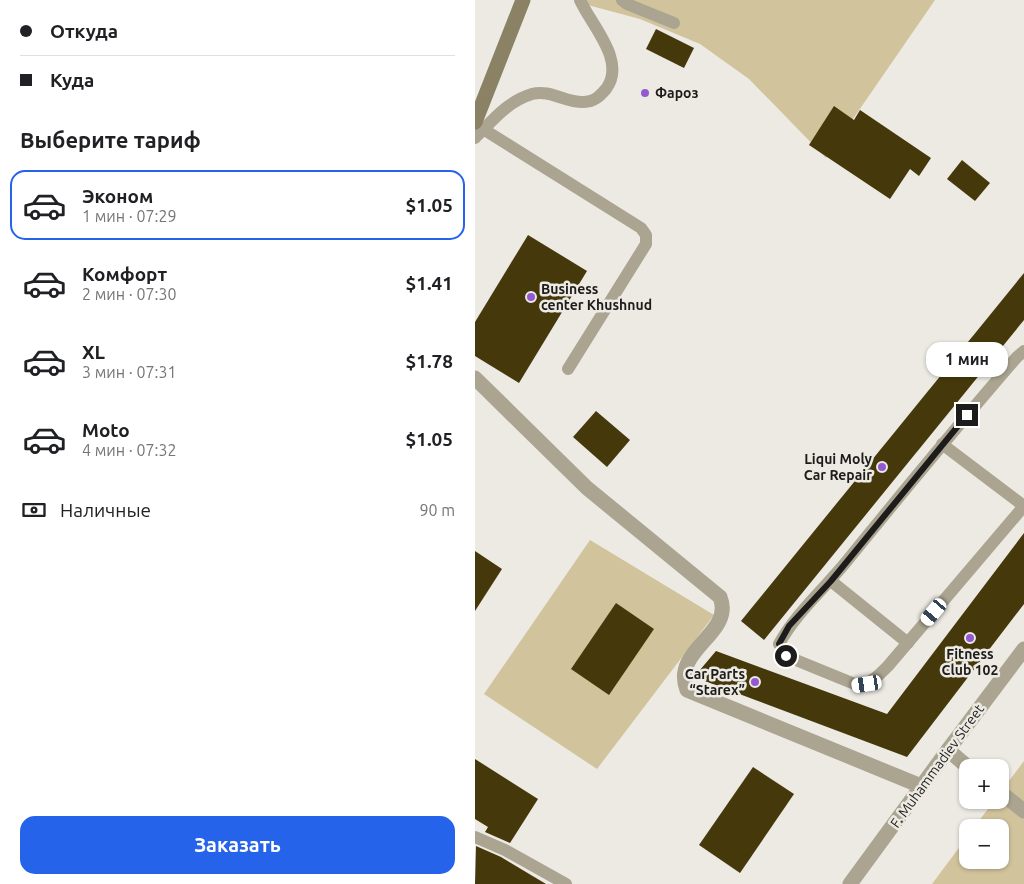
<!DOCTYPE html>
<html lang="ru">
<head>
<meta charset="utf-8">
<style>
  body { margin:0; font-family:Ubuntu,sans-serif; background:#f6f6f6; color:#202124; height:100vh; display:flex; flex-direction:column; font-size:19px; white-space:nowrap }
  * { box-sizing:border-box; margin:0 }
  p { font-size:16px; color:#757577 }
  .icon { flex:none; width:28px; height:28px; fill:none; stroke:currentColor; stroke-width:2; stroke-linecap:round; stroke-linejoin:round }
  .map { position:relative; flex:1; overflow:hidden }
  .panel { display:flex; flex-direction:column; background:#fff; width:475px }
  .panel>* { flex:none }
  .hud { display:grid; align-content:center; height:110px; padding:0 20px; background:#fff }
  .fabs { position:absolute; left:484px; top:759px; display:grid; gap:10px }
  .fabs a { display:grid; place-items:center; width:50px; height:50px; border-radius:10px; background:#fff; box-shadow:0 1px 4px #0004; font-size:25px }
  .end { position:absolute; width:22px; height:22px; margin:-11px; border:6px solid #1d1c1a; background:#fff; box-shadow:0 0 0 2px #fff }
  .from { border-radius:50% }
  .bubble { position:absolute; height:35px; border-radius:15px; background:#fff; box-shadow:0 1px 4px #0004; font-size:16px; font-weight:700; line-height:35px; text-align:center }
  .car { position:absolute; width:15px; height:30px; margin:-15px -8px; border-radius:6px; box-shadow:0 0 4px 1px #0007; background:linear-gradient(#fff 24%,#345 0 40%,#fff 0 76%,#345 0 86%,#fff 0) }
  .hud b { display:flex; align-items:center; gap:18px; height:48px; font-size:19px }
  .hud b+b { border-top:1px solid #e0e0e0 }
  .hud i { width:12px; height:12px; background:#202124 }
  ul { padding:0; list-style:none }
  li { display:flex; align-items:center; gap:15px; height:70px; margin:0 10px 8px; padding:0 10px; border:2px solid transparent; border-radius:15px }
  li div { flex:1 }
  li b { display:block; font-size:19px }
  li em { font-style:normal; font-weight:700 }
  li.selected { border-color:#2563eb }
  li>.icon { width:45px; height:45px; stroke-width:1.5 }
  h2 { padding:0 20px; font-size:22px; line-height:60px }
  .pay { display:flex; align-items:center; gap:12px; height:55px; padding:0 20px; font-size:19px }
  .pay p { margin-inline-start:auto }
  .action { display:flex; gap:10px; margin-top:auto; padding:10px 20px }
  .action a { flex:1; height:58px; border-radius:15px; background:#2563eb; color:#fff; font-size:20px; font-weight:700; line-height:58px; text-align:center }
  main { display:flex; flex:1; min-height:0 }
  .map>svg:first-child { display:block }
  .green { fill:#d1c49c }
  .building { fill:#45380b }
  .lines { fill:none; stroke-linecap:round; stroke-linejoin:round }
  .lane { stroke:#aaa491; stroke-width:12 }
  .street { stroke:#aaa491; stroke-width:15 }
  .secondary { stroke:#8b8265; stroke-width:15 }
  .route { stroke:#1d1c1a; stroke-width:6 }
  .poi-dot { fill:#915ad2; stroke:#eceae3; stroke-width:2 }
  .labels { text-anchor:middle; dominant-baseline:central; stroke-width:5; stroke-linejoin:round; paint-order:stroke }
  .poi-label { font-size:14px; font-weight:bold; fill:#1d1c1a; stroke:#eceae3; text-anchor:start }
  .street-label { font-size:14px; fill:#1d1c1a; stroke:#eceae3 }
</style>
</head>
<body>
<main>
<section class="panel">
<div class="hud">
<b><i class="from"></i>Откуда</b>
<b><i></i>Куда</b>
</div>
<h2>Выберите тариф</h2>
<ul>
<li class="selected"><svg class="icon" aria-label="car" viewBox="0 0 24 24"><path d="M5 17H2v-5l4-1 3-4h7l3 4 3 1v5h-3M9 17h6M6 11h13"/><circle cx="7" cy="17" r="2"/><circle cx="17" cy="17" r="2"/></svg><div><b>Эконом</b><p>1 мин · 07:29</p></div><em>$1.05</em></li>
<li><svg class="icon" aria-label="car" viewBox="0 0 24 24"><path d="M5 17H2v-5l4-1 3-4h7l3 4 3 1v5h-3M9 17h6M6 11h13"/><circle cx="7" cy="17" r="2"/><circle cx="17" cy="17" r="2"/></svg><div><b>Комфорт</b><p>2 мин · 07:30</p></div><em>$1.41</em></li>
<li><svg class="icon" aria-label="car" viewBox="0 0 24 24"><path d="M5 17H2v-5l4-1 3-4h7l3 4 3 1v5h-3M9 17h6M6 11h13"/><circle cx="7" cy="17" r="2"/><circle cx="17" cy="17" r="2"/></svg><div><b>XL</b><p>3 мин · 07:31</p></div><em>$1.78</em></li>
<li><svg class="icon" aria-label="car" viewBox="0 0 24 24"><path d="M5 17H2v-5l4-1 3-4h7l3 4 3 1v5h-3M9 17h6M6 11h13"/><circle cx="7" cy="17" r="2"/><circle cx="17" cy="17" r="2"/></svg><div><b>Moto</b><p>4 мин · 07:32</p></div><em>$1.05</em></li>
</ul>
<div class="pay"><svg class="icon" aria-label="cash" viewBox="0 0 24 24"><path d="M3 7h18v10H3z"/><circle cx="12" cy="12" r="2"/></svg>Наличные<p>90 m</p></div>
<div class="action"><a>Заказать</a></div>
</section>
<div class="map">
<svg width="549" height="884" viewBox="0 0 549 884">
  <rect width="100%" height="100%" fill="#eceae3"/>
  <!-- green -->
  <g class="green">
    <path d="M109,0H460L351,158L274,79L225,44L165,19L109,4Z"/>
    <path d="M115,540L239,615L122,769L9,694Z"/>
    <path d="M549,761V884H457L492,837V860H525V828L499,827L520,800H525V793Z"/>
  </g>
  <!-- building -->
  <g class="building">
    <path d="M181,29L219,48L209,68L171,49Z"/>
    <path d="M359,106L379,120L385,110L456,158L444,176L435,169L415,199L334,145Z"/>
    <path d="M487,160L515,183L500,201L472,179Z"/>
    <path d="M53,235L112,271L44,383L0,356V322Z"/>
    <path d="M549,273V320L289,640L266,621Z"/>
    <path d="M121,411L155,440L132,467L98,437Z"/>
    <path d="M549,533V604L432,757L219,677L241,651L412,714Z"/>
    <path d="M0,551L27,569L0,611Z"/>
    <path d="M141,603L179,629L134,695L96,669Z"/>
    <path d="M0,759L63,799L35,843L10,832L13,827L0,819Z"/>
    <path d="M278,767L319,794L265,873L224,845Z"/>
    <path d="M1,846L26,857L71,884H0Z"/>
  </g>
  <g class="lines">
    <!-- lane -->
    <g class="lane">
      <path d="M147,0L152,4L199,23"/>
      <path d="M8,129L166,228L171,235V244L93,369"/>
      <path d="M0,138C17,121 33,101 57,94C75,89 91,103 109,102C119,102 125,96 131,89C152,61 116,25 105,0"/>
      <path d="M549,351L542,357C484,424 427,493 371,562C349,589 321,613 304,644L311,656L382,685C397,683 403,676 413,666L549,506"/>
      <path d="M467,444L549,506"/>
      <path d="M356,581L433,643"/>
      <path d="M0,837L30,850L91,884"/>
    </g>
    <!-- street -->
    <g class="street">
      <path d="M0,378L112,488L245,597C260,634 196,649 212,690L446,786"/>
      <path d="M473,750L494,768"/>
      <path d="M525,792L549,811"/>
      <path d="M375,884L473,750L549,649"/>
    </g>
    <!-- secondary -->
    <path class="secondary" d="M0,122L48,0"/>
  </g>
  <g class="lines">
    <!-- route -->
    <path class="route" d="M311,656L304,644L314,626L356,581L492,415"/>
  </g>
  <!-- markers -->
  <g class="poi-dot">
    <circle cx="170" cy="93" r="5"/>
    <circle cx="56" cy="297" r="5"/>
    <circle cx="407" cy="467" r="5"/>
    <circle cx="495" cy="638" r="5"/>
    <circle cx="280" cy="682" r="5"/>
  </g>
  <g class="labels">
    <!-- poi labels -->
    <g class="poi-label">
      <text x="180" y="93">Фароз</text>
      <text x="66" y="289">Business<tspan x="66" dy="16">center Khushnud</tspan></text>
      <text x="397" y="459" text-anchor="end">Liqui Moly<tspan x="397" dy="16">Car Repair</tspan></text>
      <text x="495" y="654" text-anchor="middle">Fitness<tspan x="495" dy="16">Club 102</tspan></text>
      <text x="270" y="674" text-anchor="end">Car Parts<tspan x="270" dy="16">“Starex”</tspan></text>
    </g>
    <!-- street labels -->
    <g class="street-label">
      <text transform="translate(462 766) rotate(-54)">F. Muhammadiev Street</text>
    </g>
  </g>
</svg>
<div class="fabs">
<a>+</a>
<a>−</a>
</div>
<i class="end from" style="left:311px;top:656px"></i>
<i class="end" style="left:492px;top:415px"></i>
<div class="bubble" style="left:451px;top:342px;width:82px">1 мин</div>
<i class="car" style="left:459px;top:612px;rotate:220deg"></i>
<i class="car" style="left:392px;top:684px;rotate:261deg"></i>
</div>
</main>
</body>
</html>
